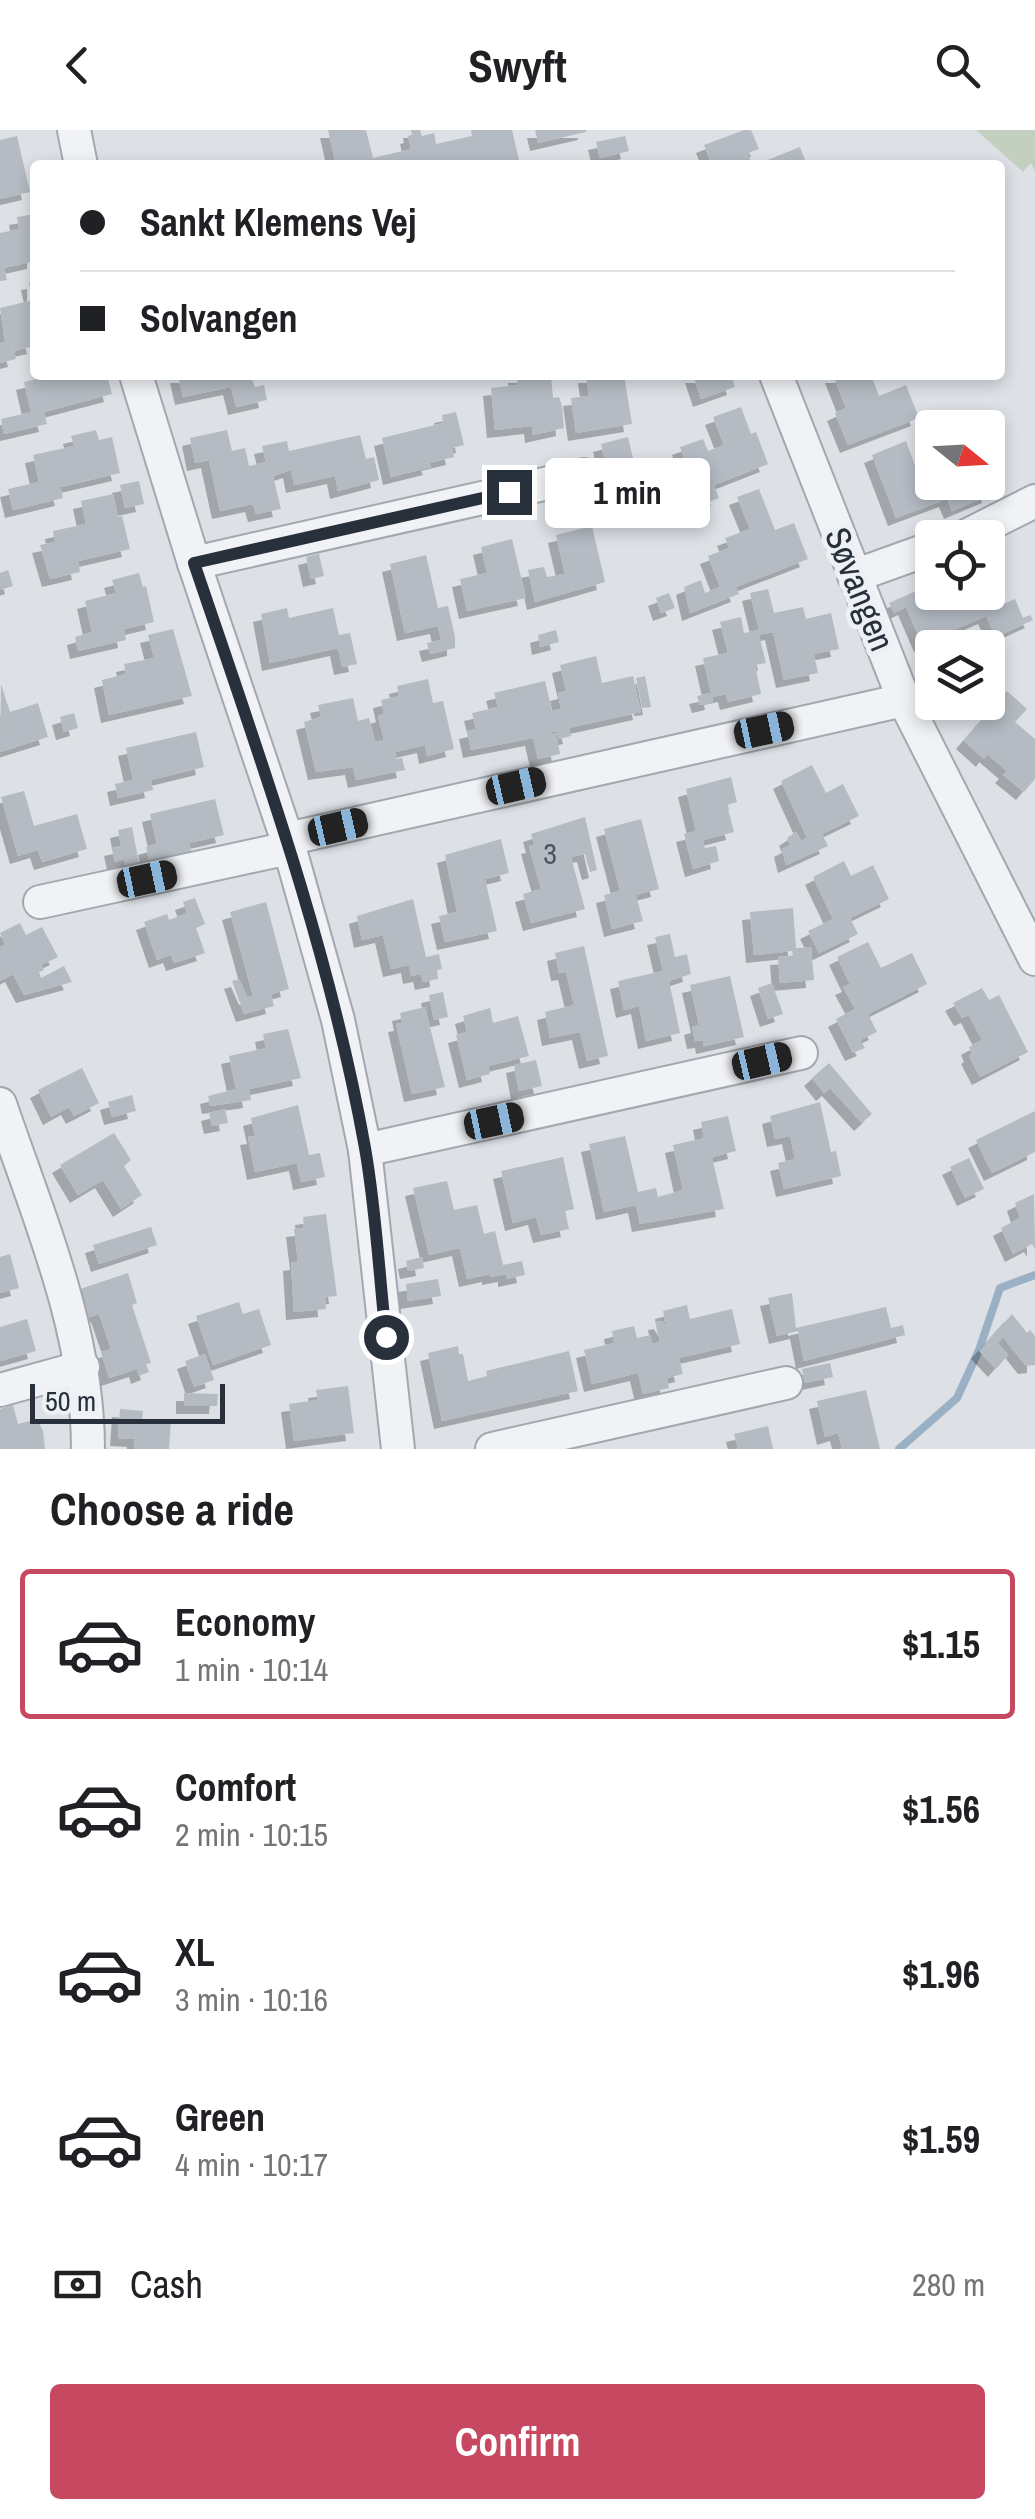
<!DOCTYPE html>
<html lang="en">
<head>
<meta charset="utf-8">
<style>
  body { margin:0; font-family:"Archivo Narrow",sans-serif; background:#f2f2f2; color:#202124; height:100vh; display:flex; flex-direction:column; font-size:38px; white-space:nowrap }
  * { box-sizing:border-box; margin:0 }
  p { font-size:32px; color:#757577 }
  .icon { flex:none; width:55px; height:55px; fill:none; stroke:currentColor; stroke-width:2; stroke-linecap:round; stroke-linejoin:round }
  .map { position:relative; height:1319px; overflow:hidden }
  .details { display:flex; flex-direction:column; background:#fff; flex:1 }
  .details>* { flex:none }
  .banner { position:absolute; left:30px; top:30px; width:975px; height:220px; border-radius:10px; box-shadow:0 5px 15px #0003; display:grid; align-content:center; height:220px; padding:0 50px; background:#fff }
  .needle { width:65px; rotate:108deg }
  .fabs { position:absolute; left:915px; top:280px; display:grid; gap:20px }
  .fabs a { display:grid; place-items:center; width:90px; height:90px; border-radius:10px; background:#fff; box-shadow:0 5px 15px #0003; font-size:50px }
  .scale { position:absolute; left:30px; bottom:25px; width:195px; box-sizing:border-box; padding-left:10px; border:5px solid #28303c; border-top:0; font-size:28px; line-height:35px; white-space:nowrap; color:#28303c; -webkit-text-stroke:8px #edf0f4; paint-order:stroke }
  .end { position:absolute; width:45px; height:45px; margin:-22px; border:12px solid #28303c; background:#fff; box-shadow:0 0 0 5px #fff }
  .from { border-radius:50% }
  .bubble { position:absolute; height:70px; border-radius:10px; background:#fff; box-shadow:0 5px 15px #0003; font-size:32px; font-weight:700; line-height:70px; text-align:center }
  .car { position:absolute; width:30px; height:60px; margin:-30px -15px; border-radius:12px; box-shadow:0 0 8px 2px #0007; background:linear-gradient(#222 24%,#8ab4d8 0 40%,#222 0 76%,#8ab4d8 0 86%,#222 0) }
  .banner b { display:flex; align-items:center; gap:35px; height:95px; font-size:38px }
  .banner b+b { border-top:2px solid #e0e0e0 }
  .banner i { width:25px; height:25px; background:#202124 }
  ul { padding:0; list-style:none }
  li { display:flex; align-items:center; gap:30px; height:150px; margin:0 20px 15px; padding:0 30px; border:5px solid transparent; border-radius:10px }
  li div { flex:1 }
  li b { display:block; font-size:38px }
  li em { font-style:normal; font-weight:700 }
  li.on { border-color:#c64861 }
  li>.icon { width:90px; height:90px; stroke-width:1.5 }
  h2 { padding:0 50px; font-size:45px; line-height:120px }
  .pay { display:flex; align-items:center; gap:25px; height:110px; padding:0 50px; font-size:38px }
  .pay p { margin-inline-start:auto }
  .action { display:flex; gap:20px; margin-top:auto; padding:20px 50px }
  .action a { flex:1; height:115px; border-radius:10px; background:#c64861; color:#fff; font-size:40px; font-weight:700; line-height:115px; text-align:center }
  header { display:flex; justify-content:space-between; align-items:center; height:130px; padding:0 50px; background:#fff; font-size:45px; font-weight:700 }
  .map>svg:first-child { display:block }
  .green { fill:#c4d0bf }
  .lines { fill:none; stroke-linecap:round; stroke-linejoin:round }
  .stream { stroke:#9ab1c5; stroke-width:8 }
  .building { fill:#b5bbc3; filter:url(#shadow) }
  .minor-casing { stroke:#a3a8b0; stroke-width:36 }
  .minor { stroke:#f0f2f5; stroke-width:32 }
  .route { stroke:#28303c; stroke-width:12 }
  .labels { text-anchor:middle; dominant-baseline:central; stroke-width:10; stroke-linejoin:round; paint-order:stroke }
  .number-label { font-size:30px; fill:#4b535e }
  .street-label { font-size:35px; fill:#28303c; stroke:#edf0f4 }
</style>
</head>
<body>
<header><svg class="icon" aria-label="back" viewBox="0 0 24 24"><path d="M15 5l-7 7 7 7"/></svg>Swyft<svg class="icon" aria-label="search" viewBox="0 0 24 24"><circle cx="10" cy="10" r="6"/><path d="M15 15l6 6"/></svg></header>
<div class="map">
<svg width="1035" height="1319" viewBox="0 0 1035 1319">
  <defs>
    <filter id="shadow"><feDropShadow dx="-8" dy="8" stdDeviation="0" flood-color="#0004"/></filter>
  </defs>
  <rect width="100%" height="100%" fill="#dde1e6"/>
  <!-- green -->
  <path class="green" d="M976,0H1035V41L1031,33L1023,42Z"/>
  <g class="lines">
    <!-- stream -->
    <path class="stream" d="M899,1319L957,1268L979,1220L1000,1158L1035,1145"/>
  </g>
  <!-- building -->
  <g class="building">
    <path d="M328,0H366L373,28L411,19L408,6L412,5L411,0H420L422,6L434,3L436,14L472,6L471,0H512L519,30L497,35H439L438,31L423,35H336Z"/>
    <path d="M535,0H586V2L538,13Z"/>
    <path d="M744,0H751L759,19L748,23L752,35H712L704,15Z"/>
    <path d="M17,6L30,62L0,69V10Z"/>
    <path d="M625,6L629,21L600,28L596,12Z"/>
    <path d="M800,17L807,35H755Z"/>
    <path d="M35,84V131L4,138L7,150L0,151V103L19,99L17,87Z"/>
    <path d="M35,151V204L32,205L35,216L14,221L16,229L0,233V213L5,212L0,178L33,170L29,152Z"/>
    <path d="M51,245H107L112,264L44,282L47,294L4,304L1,289L31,282L24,252Z"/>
    <path d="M178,245H250L255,257L264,255L267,270L236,277L231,257L183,267Z"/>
    <path d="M516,245H551L553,268L559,267L562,276L564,298L533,305L532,296L495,300L491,258L518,255Z"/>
    <path d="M586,245H624L632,294L576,303L571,268L589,266Z"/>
    <path d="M693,245H731L735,257L701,269Z"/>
    <path d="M833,245H871L879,266L906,255L919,288L848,315L835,283L846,278Z"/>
    <path d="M741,277L751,304L756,302L768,334L714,355L719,368L673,386L667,369L695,359L680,317L703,309L708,321L724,315L713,287Z"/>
    <path d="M456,282L464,315L452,318L454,327L429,333L431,337L391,347L382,308L443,293L442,285Z"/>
    <path d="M96,300L99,310L112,307L120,343L60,357L63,368L13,380L8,359L39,352L33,325L74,316L71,306Z"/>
    <path d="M227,300L232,321L245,318L249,336L266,332L262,316L287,311L289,321L360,305L366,329L374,327L379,350L338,361L335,346L294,355L291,340L273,346L281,379L256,384L253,374L220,381L209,330L195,333L190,308Z"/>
    <path d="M628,307L634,332L607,339L601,314Z"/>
    <path d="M906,311L917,341L932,335V352H965L967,357L986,352L990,365L952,381L947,369L896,388L872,325Z"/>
    <path d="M139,351L144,374L125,378L120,355Z"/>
    <path d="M759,359L775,400L794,393L808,429L736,457L739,464L690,483L684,457L701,450L705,463L720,457L708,426L729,418L725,408L750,399L737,367Z"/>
    <path d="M113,364L118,387L122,386L130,419L78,431L80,442L50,449L40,415L55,412L53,401L86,394L81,371Z"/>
    <path d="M592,396L605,452L535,472L528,440L544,437L547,447L565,444L556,405Z"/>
    <path d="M512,409L526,468L467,481L460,449L487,443L481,417Z"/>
    <path d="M319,424L324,446L311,449L306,427Z"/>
    <path d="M426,425L438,478L448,476L455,507V518L430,524L427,513L441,510L438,496L405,503L390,434Z"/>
    <path d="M8,440L13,456L0,460V443Z"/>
    <path d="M139,443L143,457L146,456L154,492L124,499L126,510L78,521L75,507L92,502L85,471L116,463L112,450Z"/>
    <path d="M932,454V462H939L941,467L950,462H988V455L997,477L1015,469L1023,488L1030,485L1033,490L996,507L986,486L922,514L906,477L894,483L889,473Z"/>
    <path d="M768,459L774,483L803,477L806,489L831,483L839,519L814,524L818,543L784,550L773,502L759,505L766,533L755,535L761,564L728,572L726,564L712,567L713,572L700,575L697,566L711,563L703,528L728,523L720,492L741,487L744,503L759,500L750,463Z"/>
    <path d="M669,463L675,478L661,483L656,468Z"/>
    <path d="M287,478L289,488L333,478L339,505L350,503L357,534L342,537L338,518L270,533L261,484Z"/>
    <path d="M173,499L192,566L109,585L102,550L126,544L124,534L154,528L148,505Z"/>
    <path d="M556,500L559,512L540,517L538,505Z"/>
    <path d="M596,526L602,553L633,546L641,582L569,598L571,606L559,609L557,601L546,603H556L560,624L538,629L533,608L471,620L467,601L476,599L472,583L498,577L494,563L545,551L552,581L561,579L558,563L566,561L560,535Z"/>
    <path d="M645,546L651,577L642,578L636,548Z"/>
    <path d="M428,549L433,573L443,571L454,619L427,626L425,615L395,622L396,629L402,628L405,640L356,650L353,637L316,642L304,592L321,587L318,575L353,568L358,591L369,588L375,612L384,610L378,586L384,584L381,570L399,566L397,556Z"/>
    <path d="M1,554L10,582L38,573L48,607L0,622Z"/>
    <path d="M1007,561L1027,579L1015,592L1035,609V649L1024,662L1003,645L1007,641L987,624L984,629L964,611Z"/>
    <path d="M74,583L78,598L64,602L60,587Z"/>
    <path d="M196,602L204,637L151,650L153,660L118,668L115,654L133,650L126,618Z"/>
    <path d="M812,635L826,663L843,654L859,686L822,704L828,716L786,735L782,719L790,715L787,708L796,702L801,711L807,708L781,651Z"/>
    <path d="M731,647L737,672L727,675L734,702L703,710L705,718L716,716L719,731L693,739L684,704L696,701L686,659Z"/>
    <path d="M24,661L34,696L77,684L87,719L42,732L38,720L18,726L1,667Z"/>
    <path d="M215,669L224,705L189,713L192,724L150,734L146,717L157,714L150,684Z"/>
    <path d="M585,687L597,740L590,742L585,724L571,727L585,779L531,793L523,764L541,759L529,716L534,715L531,704Z"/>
    <path d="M641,689L659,759L636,765L643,791L612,799L604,765L620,761L604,699Z"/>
    <path d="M132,697L140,738L127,741L124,729L115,732L112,718L121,716L118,700Z"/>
    <path d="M501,709L509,743L485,749L497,801L445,812L439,786L457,782L445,725Z"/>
    <path d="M844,731L851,746L873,735L889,769L850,788L858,804L819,823L808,801L833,789L813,747Z"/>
    <path d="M195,768L205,794L196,798L205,823L174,833L171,825L157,830L144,792L167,784L169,790L187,783L183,772Z"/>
    <path d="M413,769L426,827L439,824L442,839L437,840L438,849L423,852L421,844L411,846L409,835L391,839L383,805L362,810L357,786Z"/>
    <path d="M266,772L289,859L271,864L274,876L244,884L232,851L239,849L247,867L253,866L230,782Z"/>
    <path d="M793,778L796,818L811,817L814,850L780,853L778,827L793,826L792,821L754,825L750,782Z"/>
    <path d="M20,793L26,805L42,797L58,827L41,835L44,840L39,842L41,848L64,836L72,852L24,865L13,844L0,851V817L5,815L0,803Z"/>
    <path d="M670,804L675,827L687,824L691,844L669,851L680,903L646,911L639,876L624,880L618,851L663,841L655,807Z"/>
    <path d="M868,812L881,838L912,823L927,854L868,884L877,902L860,910L865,918L853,923L836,889L855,879L843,857L850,854L837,827Z"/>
    <path d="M584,816L608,926L587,931L580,902L550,908L545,882L574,875L566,842L559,843L555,823Z"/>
    <path d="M730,846L744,907L704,916L703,910L695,911L692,897L699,895L690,855Z"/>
    <path d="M772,853L783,884L768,889L758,858Z"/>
    <path d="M982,858L989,870L999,865L1028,922L980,947L969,926L972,924L969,917L982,910L969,885L962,888L953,873Z"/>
    <path d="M443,862L448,887L434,890L429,865Z"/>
    <path d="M425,877L445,957L412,964L396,894L402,893L400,883Z"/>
    <path d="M490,878L493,893L518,886L529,926L488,936L490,944L467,950L456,905L467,902L463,886Z"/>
    <path d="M288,899L301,948L249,959L251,970L210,976L208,966L236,959L229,926L266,918L263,904Z"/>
    <path d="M536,930L542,956L519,961L514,935Z"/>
    <path d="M829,933L872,984L862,993L830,958L824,963L812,948Z"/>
    <path d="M82,938L99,973L74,986L69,977L51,987L38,960Z"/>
    <path d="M132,965L136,981L112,987L108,972Z"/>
    <path d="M820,972L831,1022L836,1021L841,1046L784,1059L778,1033L795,1029L790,1006L775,1009L770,986Z"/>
    <path d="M298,975L309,1025L320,1023L325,1047L301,1052L297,1033L255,1042L248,1007L255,1006L251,988Z"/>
    <path d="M225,979L228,993L212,996L209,983Z"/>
    <path d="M1035,981V1022L992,1043L976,1010Z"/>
    <path d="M728,986L736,1021L712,1027L724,1079L640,1094L636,1075L604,1082L589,1014L625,1006L638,1062L656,1058L658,1067L683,1060L673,1015L704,1008L701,992Z"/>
    <path d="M114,1003L131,1030L124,1036L142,1065L121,1079L103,1050L78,1065L60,1035Z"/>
    <path d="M563,1027L574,1079L565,1081L569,1099L541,1105L536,1087L513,1093L501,1041Z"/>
    <path d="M969,1028L984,1059L965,1068L950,1037Z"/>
    <path d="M447,1051L454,1080L477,1075L484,1104L495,1101L503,1135L522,1131L525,1145L506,1149V1144L490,1147V1144L467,1149L460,1118L429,1125L413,1058Z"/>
    <path d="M1034,1064L1035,1119L1032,1114L1013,1124L1001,1098L1020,1088L1015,1073Z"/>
    <path d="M326,1084L337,1166L325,1167L326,1179L294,1182L291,1133L298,1132L294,1099L304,1098L303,1087Z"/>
    <path d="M151,1097L157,1115L99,1134L93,1115Z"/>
    <path d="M10,1124L19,1158L0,1163V1127Z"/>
    <path d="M422,1127L424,1138L408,1141L406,1131Z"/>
    <path d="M128,1143L137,1173L132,1175L151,1233L146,1234L149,1242L139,1246L137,1239L109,1248L101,1222L111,1219L99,1184L87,1188L77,1160Z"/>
    <path d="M438,1149L441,1166L408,1171L406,1154Z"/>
    <path d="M792,1163L796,1198L886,1177L891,1198L903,1195L905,1205L804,1231L798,1201L777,1206L768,1168Z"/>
    <path d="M239,1172L243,1184L259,1179L271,1215L213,1235L196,1186Z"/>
    <path d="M687,1175L690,1189L732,1179L740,1214L679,1228L683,1244L667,1248L669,1258L643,1264L638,1243L592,1254L584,1220L614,1213L612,1201L634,1196L637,1208L650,1205L652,1214L660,1212L656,1192L662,1191L666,1198L663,1181Z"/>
    <path d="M1012,1184L1027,1203L1030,1200L1035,1206V1235L1026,1236L1003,1207L998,1213L1008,1225L996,1239L979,1221Z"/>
    <path d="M27,1189L36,1221L0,1231V1197Z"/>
    <path d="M458,1216L459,1224H463L468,1251L487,1246L486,1241L569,1221L578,1261L442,1291L428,1223Z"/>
    <path d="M205,1224L214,1250L194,1257L185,1231Z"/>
    <path d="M830,1233L833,1247L805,1253L802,1239Z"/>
    <path d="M348,1256L354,1303L294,1311L289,1274L318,1270L316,1260Z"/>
    <path d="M866,1260L880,1319H842L838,1303L825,1307L817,1271Z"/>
    <path d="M184,1263L218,1264L217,1276H184Z"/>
    <path d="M13,1275L18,1294L37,1289L43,1301L45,1319H0V1279Z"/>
    <path d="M120,1279L143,1281L142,1289L171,1291L169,1319H134L135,1309L118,1308Z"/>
    <path d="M768,1296L773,1319H738L734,1304Z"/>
  </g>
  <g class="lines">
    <defs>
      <g id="minor">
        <path d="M74,0L81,35"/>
        <path d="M136,245L194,433L287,709L338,890L365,1020L398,1319"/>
        <path d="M776,245L904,570L1035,829"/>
        <path d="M962,408L1035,371"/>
        <path d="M194,433L584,345"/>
        <path d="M854,446L932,418"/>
        <path d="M287,709L904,570"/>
        <path d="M40,772L289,718"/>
        <path d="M0,974C38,1086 88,1199 88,1319"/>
        <path d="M365,1020L801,923"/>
        <path d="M0,1260L83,1237"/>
        <path d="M492,1319L786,1253"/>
      </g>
    </defs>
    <!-- minor casing -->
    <use href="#minor" class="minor-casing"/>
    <!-- minor -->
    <use href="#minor" class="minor"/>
  </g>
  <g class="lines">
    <!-- route -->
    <path class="route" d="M386,1207C379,1144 376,1080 365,1018C329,817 259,625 194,433L509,362"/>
  </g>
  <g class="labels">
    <!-- number labels -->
    <g class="number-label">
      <text x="550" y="723">3</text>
    </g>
    <!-- street labels -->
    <g class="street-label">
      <text transform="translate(860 459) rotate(68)">Søvangen</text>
    </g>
  </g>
</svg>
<div class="fabs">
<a><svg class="needle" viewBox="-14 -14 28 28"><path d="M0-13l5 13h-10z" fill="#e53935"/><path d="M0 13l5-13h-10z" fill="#757577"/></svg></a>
<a><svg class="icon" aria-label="locate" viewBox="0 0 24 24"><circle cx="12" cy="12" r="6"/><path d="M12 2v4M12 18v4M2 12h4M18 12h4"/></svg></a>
<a><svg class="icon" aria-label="layers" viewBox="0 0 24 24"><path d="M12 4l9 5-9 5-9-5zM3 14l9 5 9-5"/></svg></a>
</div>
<div class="scale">50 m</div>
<i class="end from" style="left:386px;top:1207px"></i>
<i class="end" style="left:509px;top:362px"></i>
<div class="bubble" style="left:545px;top:328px;width:165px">1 min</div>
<i class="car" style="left:764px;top:600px;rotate:78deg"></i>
<i class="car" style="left:516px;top:656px;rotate:77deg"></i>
<i class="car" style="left:338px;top:697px;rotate:77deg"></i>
<i class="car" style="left:147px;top:749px;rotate:78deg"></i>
<i class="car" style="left:762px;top:931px;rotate:77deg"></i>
<i class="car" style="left:494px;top:991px;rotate:78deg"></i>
<div class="banner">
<b><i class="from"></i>Sankt Klemens Vej</b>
<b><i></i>Solvangen</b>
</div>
</div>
<section class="details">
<h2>Choose a ride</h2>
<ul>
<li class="on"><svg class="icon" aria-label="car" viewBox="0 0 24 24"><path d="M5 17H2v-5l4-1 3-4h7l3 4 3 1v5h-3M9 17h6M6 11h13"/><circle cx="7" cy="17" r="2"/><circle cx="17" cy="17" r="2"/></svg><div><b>Economy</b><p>1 min · 10:14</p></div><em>$1.15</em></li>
<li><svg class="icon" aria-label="car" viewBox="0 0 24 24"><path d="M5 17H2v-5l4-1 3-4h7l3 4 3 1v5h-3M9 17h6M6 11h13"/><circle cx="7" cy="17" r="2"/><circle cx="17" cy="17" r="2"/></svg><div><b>Comfort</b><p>2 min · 10:15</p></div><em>$1.56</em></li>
<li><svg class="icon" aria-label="car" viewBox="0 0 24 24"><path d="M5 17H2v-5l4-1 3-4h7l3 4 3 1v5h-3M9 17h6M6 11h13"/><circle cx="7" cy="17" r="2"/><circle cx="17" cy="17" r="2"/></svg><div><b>XL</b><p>3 min · 10:16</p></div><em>$1.96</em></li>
<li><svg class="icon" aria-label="car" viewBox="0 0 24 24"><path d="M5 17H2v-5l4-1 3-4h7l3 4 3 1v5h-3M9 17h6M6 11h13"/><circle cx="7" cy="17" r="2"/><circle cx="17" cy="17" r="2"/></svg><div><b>Green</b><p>4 min · 10:17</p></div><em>$1.59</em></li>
</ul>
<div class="pay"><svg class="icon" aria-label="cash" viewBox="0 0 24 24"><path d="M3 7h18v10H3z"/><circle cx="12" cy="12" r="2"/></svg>Cash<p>280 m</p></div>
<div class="action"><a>Confirm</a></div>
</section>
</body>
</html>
